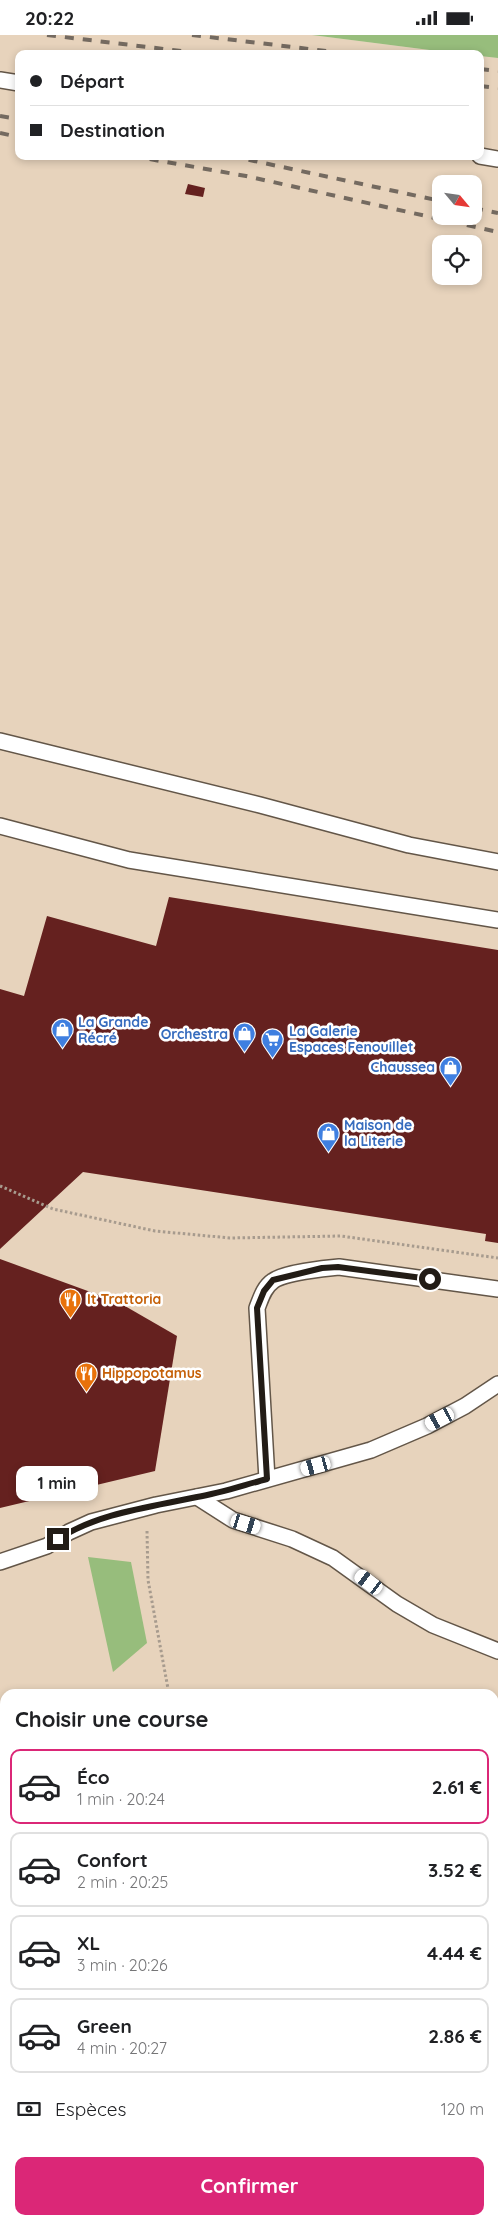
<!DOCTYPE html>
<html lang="fr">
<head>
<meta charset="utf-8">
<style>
  body { margin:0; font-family:Quicksand,sans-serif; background:#f6f6f6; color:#202124; height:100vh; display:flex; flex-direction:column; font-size:19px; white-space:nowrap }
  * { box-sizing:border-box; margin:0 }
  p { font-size:16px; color:#757577 }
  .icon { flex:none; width:28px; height:28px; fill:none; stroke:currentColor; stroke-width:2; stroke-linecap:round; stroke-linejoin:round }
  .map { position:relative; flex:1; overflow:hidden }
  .details { position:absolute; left:0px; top:1654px; width:499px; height:536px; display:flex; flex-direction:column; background:#fff; border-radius:15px 15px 0 0; box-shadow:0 2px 8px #0003 }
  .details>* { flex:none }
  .top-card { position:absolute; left:15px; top:15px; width:469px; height:110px; border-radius:10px; box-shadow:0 2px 8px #0003; display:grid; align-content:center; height:110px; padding:0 15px; background:#fff }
  .needle { width:32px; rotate:119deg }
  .tools { position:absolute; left:432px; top:140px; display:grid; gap:10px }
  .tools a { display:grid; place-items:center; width:50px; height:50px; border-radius:10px; background:#fff; box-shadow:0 2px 8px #0003; font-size:25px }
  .end { position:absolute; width:22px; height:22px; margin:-11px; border:6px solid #221c16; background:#fff; box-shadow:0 0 0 2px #fff }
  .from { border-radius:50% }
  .bubble { position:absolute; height:35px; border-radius:10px; background:#fff; box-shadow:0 2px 8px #0003; font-size:16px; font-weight:700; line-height:35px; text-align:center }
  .car { position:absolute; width:15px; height:30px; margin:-15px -8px; border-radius:6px; box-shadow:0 0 4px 1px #0007; background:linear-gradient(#fff 24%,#345 0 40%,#fff 0 76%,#345 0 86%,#fff 0) }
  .top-card b { display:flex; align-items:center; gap:18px; height:48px; font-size:19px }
  .top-card b+b { border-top:1px solid #e0e0e0 }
  .top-card i { width:12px; height:12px; background:#202124 }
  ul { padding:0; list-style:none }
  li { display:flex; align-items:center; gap:15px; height:75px; margin:0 10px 8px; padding:0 5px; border:2px solid #e0e0e0; border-radius:10px }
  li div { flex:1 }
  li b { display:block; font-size:19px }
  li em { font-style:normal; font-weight:700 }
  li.on { border-color:#db2777 }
  li>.icon { width:45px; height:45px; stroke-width:1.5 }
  h2 { padding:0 15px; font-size:22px; line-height:60px }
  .pay { display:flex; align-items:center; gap:12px; height:55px; padding:0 15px; font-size:19px }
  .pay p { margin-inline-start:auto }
  .primary-button { display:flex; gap:10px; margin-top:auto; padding:10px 15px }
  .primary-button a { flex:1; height:58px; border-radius:10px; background:#db2777; color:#fff; font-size:20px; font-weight:700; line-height:58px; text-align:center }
  .status { display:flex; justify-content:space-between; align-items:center; height:35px; padding:0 25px; background:#fff; direction:ltr }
  .status svg { height:14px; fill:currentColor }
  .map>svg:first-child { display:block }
  .built { fill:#e7d3bc; fill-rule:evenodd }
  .industrial { fill:#dcd4e9 }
  .green { fill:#97bd7c }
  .building { fill:#65211f }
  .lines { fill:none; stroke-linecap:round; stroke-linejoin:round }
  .lane-casing { stroke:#635648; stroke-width:18 }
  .street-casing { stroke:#635648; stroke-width:30 }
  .primary-casing { stroke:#635648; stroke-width:30 }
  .path { stroke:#a79b8e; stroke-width:3; stroke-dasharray:2.5 2.5; stroke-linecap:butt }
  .lane { stroke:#fff; stroke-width:15 }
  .street { stroke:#fff; stroke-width:28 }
  .primary { stroke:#fff; stroke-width:28 }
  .rail { stroke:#746a60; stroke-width:4; stroke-dasharray:9 9; stroke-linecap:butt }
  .route { stroke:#221c16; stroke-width:6 }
  .labels { text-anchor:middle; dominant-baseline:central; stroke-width:5; stroke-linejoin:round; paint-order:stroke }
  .shop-label { font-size:14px; font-weight:bold; fill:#366cbe; stroke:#fff; text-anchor:start }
  .food-label { font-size:14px; font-weight:bold; fill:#c56008; stroke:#fff; text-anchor:start }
</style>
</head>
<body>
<div class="status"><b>20:22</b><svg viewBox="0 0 49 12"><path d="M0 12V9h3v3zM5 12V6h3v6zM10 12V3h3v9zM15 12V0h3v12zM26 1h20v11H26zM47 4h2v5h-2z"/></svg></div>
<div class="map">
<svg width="498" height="2189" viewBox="0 0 498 2189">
  <rect width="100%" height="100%" fill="#efdfcf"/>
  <!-- built -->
  <path class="built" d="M0,0H312L461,19H19V121H480V21L498,23V2118L494,2117V1659H5V2084L0,2083ZM441,149H474V181H441ZM441,209H474V241H441Z"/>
  <!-- industrial -->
  <path class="industrial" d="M0,2114L5,2115V2185H494V2149H498V2189H0Z"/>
  <!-- green -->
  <g class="green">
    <path d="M312,0H498V23L480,21V19H461Z"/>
    <path d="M88,1522L131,1527L147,1608L113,1637Z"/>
  </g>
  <!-- building -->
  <g class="building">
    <path d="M188,149L205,153L203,162L185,159Z"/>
    <path d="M169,862L498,915V1208L485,1206L486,1199L83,1137L0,1214V954L24,961L47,881L156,911Z"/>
    <path d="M0,1224L118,1267L177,1301L155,1436L0,1473Z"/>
    <path d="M2,1738L5,1763V1866L0,1867V1739Z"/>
  </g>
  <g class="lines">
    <defs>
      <g id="lane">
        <path d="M0,45L19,48"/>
        <path d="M480,121L498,124"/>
        <path d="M0,706L260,770L409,810L498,827"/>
        <path d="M0,791L129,825L498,885"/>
        <path d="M267,1444L257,1273C261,1263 264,1252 273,1246C283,1238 325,1233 339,1232L498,1254"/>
        <path d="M197,1462L233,1485L292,1504L333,1523L397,1569L433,1590L498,1616"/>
        <path d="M0,1527L47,1511L69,1497L91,1487L156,1470L226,1456L371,1415L427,1391L465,1371L498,1349"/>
        <path d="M0,1932H5"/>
        <path d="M494,1958H498"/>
        <path d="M228,2189L229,2185"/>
      </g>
      <g id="street">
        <path d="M0,2013H5"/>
        <path d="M494,2046L498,2047"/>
      </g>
      <g id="primary">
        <path d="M0,2085H5"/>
        <path d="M494,2117L498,2118"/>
      </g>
    </defs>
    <!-- lane casing -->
    <use href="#lane" class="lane-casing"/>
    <!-- street casing -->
    <use href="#street" class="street-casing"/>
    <!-- primary casing -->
    <use href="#primary" class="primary-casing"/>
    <!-- path -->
    <g class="path">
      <path d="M0,1151L53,1174L155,1196L230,1203L341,1201L498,1223"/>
      <path d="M147,1496L148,1545L169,1659"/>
      <path d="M0,1976H5"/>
      <path d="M494,1986H498"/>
    </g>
    <!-- lane -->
    <use href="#lane" class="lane"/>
    <!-- street -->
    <use href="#street" class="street"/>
    <!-- primary -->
    <use href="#primary" class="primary"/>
    <!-- rail -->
    <g class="rail">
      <path d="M47,0L206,19"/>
      <path d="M192,0L351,19"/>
      <path d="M480,34L498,36"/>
      <path d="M480,51L498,53"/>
      <path d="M0,81L19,84"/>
      <path d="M0,98L19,102"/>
      <path d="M132,121L246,141L498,197"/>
      <path d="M231,121L441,166"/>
      <path d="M474,173L498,178"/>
    </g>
  </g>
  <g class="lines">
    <!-- route -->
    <path class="route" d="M58,1504C98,1478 151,1472 197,1462C221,1458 244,1450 267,1444L257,1273L264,1256L273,1245L322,1233L338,1232L430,1244"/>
  </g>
  <!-- icons -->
  <defs>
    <symbol id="shop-pin" viewBox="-11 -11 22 30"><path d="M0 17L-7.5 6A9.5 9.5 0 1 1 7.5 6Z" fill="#3f7fe0" stroke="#fff"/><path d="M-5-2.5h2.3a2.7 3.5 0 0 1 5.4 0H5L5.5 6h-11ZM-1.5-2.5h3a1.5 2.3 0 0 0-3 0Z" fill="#fff"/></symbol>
    <symbol id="supermarket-pin" viewBox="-11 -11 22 30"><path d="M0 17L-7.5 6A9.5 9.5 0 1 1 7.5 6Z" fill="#3f7fe0" stroke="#fff"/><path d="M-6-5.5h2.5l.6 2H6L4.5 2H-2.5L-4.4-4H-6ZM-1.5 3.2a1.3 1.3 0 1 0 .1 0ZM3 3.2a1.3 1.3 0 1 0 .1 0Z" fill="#fff"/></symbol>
    <symbol id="restaurant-pin" viewBox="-11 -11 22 30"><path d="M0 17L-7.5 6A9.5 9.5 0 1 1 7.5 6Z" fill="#e8710a" stroke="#fff"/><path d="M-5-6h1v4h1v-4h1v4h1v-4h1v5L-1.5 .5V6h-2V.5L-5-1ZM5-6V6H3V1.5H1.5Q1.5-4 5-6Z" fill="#fff"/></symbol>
  </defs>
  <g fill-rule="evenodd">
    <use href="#shop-pin" x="50" y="982" width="25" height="34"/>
    <use href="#shop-pin" x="232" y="986" width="25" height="34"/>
    <use href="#supermarket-pin" x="260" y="992" width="25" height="34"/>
    <use href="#shop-pin" x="438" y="1020" width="25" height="34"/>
    <use href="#shop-pin" x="316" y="1086" width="25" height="34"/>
    <use href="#restaurant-pin" x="58" y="1252" width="25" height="34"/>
    <use href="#restaurant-pin" x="74" y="1326" width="25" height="34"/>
  </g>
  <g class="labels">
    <!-- shop labels -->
    <g class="shop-label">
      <text x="78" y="987">La Grande<tspan x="78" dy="16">Récré</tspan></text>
      <text x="289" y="996">La Galerie<tspan x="289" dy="16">Espaces Fenouillet</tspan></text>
      <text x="228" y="999" text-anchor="end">Orchestra</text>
      <text x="435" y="1032" text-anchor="end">Chaussea</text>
      <text x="344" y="1090">Maison de<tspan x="344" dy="16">la Literie</tspan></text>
    </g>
    <!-- food labels -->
    <g class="food-label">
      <text x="87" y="1264">It Trattoria</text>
      <text x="102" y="1338">Hippopotamus</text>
    </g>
  </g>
</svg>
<div class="tools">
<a><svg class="needle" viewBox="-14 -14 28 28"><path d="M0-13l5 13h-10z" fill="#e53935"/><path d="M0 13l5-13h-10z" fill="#757577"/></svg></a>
<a><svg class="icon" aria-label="locate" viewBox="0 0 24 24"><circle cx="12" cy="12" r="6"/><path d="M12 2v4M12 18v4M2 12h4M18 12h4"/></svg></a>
</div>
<i class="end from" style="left:430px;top:1244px"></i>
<i class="end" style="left:58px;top:1504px"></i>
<div class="bubble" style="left:16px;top:1431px;width:82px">1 min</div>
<i class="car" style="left:440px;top:1384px;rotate:242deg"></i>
<i class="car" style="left:316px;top:1431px;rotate:255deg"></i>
<i class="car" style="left:246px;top:1489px;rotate:107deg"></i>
<i class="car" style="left:369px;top:1547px;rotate:307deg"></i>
<div class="top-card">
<b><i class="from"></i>Départ</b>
<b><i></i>Destination</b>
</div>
<section class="details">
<h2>Choisir une course</h2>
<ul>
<li class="on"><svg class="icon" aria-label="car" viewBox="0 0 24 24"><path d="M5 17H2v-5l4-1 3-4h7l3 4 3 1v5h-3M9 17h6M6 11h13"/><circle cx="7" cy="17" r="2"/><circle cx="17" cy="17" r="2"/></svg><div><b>Éco</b><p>1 min · 20:24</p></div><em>2.61 €</em></li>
<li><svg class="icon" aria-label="car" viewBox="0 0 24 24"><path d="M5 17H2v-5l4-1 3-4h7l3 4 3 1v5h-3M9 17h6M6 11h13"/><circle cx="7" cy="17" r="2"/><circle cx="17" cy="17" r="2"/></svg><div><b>Confort</b><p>2 min · 20:25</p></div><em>3.52 €</em></li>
<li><svg class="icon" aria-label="car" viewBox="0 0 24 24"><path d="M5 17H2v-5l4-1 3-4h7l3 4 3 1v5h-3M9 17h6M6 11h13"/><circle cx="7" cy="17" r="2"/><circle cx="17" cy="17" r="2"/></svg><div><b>XL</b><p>3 min · 20:26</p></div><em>4.44 €</em></li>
<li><svg class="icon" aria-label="car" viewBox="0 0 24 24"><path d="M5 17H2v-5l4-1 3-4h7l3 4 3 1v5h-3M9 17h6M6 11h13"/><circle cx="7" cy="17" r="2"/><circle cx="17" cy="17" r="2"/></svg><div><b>Green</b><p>4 min · 20:27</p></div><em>2.86 €</em></li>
</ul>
<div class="pay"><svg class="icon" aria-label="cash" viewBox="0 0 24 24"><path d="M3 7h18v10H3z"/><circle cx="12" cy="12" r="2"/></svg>Espèces<p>120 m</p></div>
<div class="primary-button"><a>Confirmer</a></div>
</section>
</div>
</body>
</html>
